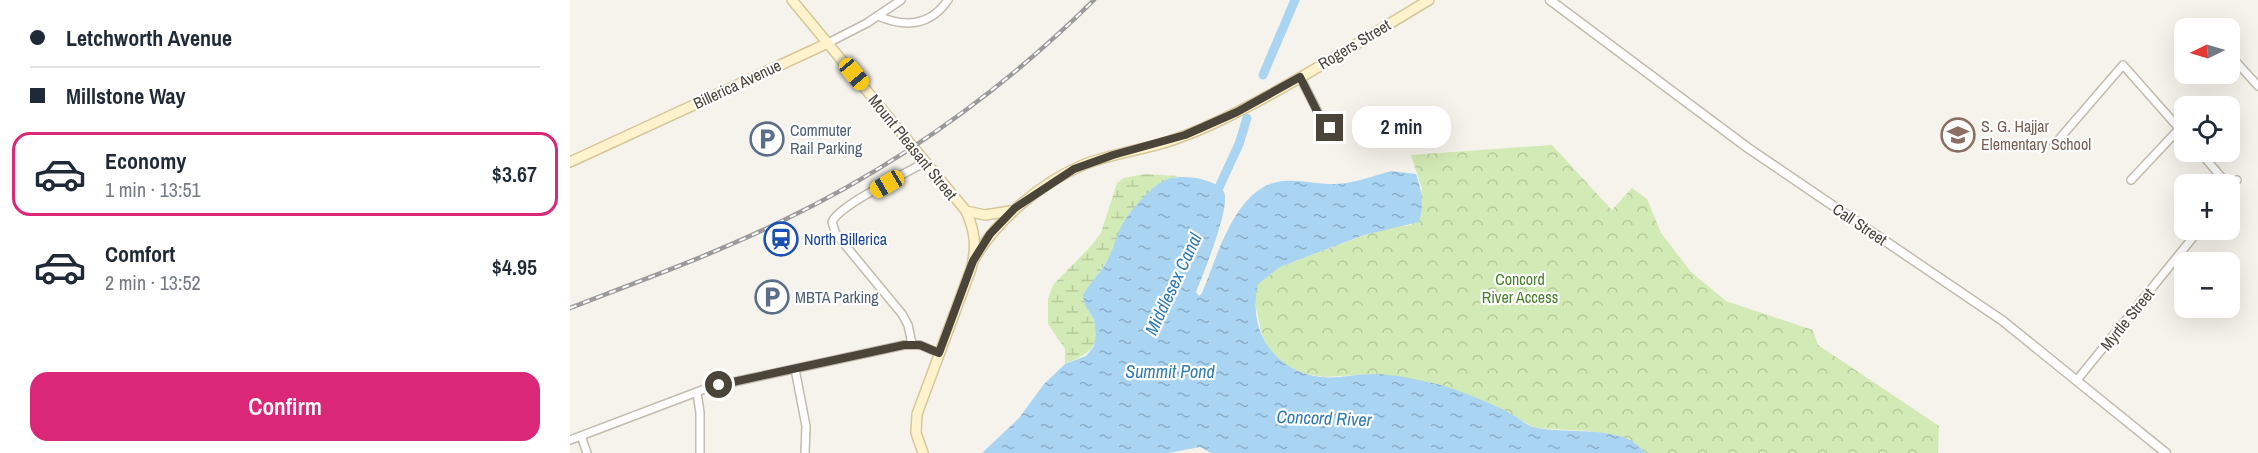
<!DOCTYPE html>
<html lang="en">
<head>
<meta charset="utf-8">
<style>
  body { margin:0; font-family:"Archivo Narrow",sans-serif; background:#f6f6f7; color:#1f2937; height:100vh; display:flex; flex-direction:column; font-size:22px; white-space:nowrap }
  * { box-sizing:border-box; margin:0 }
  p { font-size:20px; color:#747a83 }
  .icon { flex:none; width:33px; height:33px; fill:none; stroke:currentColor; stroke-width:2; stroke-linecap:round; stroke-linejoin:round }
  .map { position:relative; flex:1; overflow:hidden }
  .details { display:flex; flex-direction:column; background:#fff; width:570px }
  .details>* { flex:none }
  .banner { display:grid; align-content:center; height:132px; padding:0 30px; background:#fff }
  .needle { width:39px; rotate:265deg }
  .tools { position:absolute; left:1604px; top:18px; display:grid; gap:12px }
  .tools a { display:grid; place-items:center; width:66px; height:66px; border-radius:12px; background:#fff; box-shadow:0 6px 24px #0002; font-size:30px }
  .end { position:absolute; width:27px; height:27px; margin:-14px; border:8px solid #4b4439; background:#fff; box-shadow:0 0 0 3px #fff }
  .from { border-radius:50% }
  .bubble { position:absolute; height:42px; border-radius:18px; background:#fff; box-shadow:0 6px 24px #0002; font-size:20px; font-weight:600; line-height:42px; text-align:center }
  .car { position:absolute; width:18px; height:36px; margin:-18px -9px; border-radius:8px; box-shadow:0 0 4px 2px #0007; background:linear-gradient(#f5c518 24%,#345 0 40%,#f5c518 0 76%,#345 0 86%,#f5c518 0) }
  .banner b { display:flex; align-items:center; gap:21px; height:57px; font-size:22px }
  .banner b+b { border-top:2px solid #e0e1e3 }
  .banner i { width:15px; height:15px; background:#1f2937 }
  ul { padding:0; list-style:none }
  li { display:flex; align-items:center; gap:18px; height:84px; margin:0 12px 9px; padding:0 18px; border:3px solid transparent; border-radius:18px }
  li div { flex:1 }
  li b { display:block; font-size:22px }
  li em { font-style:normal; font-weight:600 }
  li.current { border-color:#db2777 }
  li>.icon { width:54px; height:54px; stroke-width:1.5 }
  .action { display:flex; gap:12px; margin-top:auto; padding:12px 30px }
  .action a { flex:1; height:69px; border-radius:18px; background:#db2777; color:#fff; font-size:24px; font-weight:600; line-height:69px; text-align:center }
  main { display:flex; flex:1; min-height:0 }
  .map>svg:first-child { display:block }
  .wetland { fill:url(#wetland-marsh) }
  .park { fill:url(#park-crowns) }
  .water { fill:url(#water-ripples) }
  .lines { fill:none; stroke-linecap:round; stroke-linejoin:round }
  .canal { stroke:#a9d4f2; stroke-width:9 }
  .minor-casing { stroke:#c2bbae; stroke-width:10 }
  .tertiary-casing { stroke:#c2bbae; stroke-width:11 }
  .secondary-casing { stroke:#d6c79b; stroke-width:12 }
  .minor { stroke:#fff; stroke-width:7 }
  .tertiary { stroke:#fff; stroke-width:8 }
  .secondary { stroke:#fff3cd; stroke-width:9 }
  .rail-casing { stroke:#9a9a9a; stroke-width:4.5 }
  .rail { stroke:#fff; stroke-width:2; stroke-dasharray:7; stroke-linecap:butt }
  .route { stroke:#4b4439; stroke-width:8 }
  .labels { text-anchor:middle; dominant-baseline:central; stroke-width:4.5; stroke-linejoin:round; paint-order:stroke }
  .street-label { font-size:16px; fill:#4b4439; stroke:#fff }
  .education-label { font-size:16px; fill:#785e54; stroke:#fff; text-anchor:start }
  .service-label { font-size:16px; fill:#4e5e75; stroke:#fff; text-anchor:start }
  .transit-label { font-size:16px; fill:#164399; stroke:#fff; text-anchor:start }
  .park-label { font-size:16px; fill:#4a7f2a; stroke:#fff }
  .water-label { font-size:18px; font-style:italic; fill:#2e7ab2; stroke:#fff }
</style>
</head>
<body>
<main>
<section class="details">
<div class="banner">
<b><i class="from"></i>Letchworth Avenue</b>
<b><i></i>Millstone Way</b>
</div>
<ul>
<li class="current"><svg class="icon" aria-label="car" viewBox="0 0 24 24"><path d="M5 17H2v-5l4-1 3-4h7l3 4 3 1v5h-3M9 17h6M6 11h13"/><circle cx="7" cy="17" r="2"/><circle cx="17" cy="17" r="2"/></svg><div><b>Economy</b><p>1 min · 13:51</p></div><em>$3.67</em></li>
<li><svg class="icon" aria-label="car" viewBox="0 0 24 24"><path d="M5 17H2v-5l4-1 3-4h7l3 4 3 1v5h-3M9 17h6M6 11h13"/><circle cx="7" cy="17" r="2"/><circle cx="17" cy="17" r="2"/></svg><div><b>Comfort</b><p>2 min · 13:52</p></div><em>$4.95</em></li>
</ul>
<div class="action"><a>Confirm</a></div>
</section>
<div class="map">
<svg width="1688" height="453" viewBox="0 0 1688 453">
  <defs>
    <pattern id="wetland-marsh" width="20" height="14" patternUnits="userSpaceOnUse" patternTransform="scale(1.5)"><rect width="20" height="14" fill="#d2eab5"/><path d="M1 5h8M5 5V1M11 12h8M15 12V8" fill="none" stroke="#b6ca9c"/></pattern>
    <pattern id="park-crowns" width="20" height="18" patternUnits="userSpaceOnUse" patternTransform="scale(1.5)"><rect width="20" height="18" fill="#d2eab5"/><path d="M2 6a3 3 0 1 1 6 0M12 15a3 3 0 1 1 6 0" fill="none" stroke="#b6ca9c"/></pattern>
    <pattern id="water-ripples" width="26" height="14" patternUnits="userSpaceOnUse" patternTransform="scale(1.5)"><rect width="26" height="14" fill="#a9d4f2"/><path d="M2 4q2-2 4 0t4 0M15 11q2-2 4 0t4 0" fill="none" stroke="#8caec5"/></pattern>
  </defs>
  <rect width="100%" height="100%" fill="#f6f3ec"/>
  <!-- wetland -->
  <path class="wetland" d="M574,174L608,176L588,184L561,212L552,226L539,258L514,295C515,308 520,311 524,322C533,348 515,355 495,364V349L478,324V299L483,285L520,247L531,233L547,183L554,178Z"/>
  <!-- park -->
  <path class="park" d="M982,145L1042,210L1062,188L1077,199L1091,233L1121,272L1156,301L1243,330L1248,345L1369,426L1368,453H1076L1059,439L1018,431L965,428L936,411L806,374L753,377L732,373L716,366L699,349L692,335L684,298L687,284L710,267L795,235L819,228L842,225L852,189L841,155Z"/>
  <!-- water -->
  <path class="water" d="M821,171L846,174C852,191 854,205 849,222L794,235L710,267L688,284C677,329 703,371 750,377C767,379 786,374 804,374C822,374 850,380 867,384C888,390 916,401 936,411C946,415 956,426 967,428C997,433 1029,428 1058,439C1064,441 1070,448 1076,453H641L630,447L598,453H412L449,418L474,384L495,364L516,356L524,346L526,334L524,320L515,305L513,295C521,281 533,271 539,257C544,247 546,237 551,227C559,212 573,196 587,185C598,176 612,176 626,178C635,180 649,183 654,192C661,206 633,275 626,292L629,296L632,293C647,258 664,191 707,182C726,178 747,185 767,184C785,183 803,176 821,171Z"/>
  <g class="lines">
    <!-- canal -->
    <g class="canal">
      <path d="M693,75L725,0"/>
      <path d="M645,196L669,144L677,118"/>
    </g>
    <defs>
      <g id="minor">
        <path d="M308,16C336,28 360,26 378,0"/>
        <path d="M258,43L297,23L331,0"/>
        <path d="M1660,55L1688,86"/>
        <path d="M730,77L755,126L760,128L768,125"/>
        <path d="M1484,145L1553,65L1614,134"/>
        <path d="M1630,152L1657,184"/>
        <path d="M1561,180L1609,129"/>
        <path d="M1659,191L1667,180"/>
        <path d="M342,344L338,325L332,314L266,234L262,222C269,205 337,173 355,162"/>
        <path d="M225,369L236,426L235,453"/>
        <path d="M1507,380L1629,230"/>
        <path d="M127,392L130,413V453"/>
        <path d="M11,436L17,453"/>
        <path d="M0,440L140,387L159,383L334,345H350L369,353"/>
      </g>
      <path id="tertiary" d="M980,0L1178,148L1433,321L1596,453"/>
      <g id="secondary">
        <path d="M222,0L396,211C405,231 407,247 401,269L347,414L346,433L353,453"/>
        <path d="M0,162L258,43"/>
        <path d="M396,211L415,215L440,211"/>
        <path d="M403,261C426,220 472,182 515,164C539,155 565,151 590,144C611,138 630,130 649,121C722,86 790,41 859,0"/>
      </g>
    </defs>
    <!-- minor casing -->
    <use href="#minor" class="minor-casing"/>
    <!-- tertiary casing -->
    <use href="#tertiary" class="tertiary-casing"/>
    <!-- secondary casing -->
    <use href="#secondary" class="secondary-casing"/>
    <!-- minor -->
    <use href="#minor" class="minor"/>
    <!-- tertiary -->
    <use href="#tertiary" class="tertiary"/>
    <!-- secondary -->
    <use href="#secondary" class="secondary"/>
    <defs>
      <path id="rail" d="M0,308C72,280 145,254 214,220C328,165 434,89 524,0"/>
    </defs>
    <!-- rail casing -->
    <use href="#rail" class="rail-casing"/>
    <!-- rail -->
    <use href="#rail" class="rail"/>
  </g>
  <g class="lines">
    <!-- route -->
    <path class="route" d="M149,385L334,345H350L369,353L403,261L420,234L445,208L504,169L543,155L615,135L667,112L730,77L753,123L760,128"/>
  </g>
  <!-- icons -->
  <defs>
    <symbol id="school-ring" viewBox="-11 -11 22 22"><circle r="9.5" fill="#fff" stroke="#8d6e63" stroke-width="1.5"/><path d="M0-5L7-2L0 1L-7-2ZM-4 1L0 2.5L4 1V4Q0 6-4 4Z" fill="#8d6e63"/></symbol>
    <symbol id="parking-ring" viewBox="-11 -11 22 22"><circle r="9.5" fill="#fff" stroke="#5c6f8a" stroke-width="1.5"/><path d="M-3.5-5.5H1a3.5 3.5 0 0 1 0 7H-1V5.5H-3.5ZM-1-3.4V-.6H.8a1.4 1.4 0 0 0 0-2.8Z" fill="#5c6f8a"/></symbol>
    <symbol id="station-ring" viewBox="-11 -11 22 22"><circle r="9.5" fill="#fff" stroke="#1a4fb4" stroke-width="1.5"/><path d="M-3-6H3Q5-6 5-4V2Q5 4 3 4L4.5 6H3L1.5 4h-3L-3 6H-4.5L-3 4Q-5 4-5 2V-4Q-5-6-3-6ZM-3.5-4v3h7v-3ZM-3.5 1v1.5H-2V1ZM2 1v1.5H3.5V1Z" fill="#1a4fb4"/></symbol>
  </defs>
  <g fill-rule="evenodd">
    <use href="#school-ring" x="1369" y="116" width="38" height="38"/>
    <use href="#parking-ring" x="178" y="120" width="38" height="38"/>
    <use href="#station-ring" x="192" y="220" width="38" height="38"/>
    <use href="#parking-ring" x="183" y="278" width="38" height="38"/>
  </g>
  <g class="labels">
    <!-- street labels -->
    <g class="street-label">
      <text transform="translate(784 44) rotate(-31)">Rogers Street</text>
      <text transform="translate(167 84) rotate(-25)">Billerica Avenue</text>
      <text transform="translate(343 147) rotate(51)">Mount Pleasant Street</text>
      <text transform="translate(1290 224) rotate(34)">Call Street</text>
      <text transform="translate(1557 319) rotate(-51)">Myrtle Street</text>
    </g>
    <!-- education labels -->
    <g class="education-label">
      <text x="1411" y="126">S. G. Hajjar<tspan x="1411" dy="18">Elementary School</tspan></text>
    </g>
    <!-- service labels -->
    <g class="service-label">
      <text x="220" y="130">Commuter<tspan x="220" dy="18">Rail Parking</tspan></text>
      <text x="225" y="297">MBTA Parking</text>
    </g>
    <!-- transit labels -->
    <g class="transit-label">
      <text x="234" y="239">North Billerica</text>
    </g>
    <!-- park labels -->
    <g class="park-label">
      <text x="950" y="279">Concord<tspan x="950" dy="18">River Access</tspan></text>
    </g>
    <!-- water labels -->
    <g class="water-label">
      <text transform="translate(603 284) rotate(-65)">Middlesex Canal</text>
      <text x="600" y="371">Summit Pond</text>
      <text transform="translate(754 418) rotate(2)">Concord River</text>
    </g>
  </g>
</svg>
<div class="tools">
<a><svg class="needle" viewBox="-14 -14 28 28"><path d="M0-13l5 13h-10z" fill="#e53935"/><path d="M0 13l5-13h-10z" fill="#747a83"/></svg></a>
<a><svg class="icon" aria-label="locate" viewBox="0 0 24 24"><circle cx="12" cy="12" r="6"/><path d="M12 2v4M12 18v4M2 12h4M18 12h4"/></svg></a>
<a>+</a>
<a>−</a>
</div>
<i class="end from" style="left:149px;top:385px"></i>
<i class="end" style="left:760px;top:128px"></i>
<div class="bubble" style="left:782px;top:106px;width:99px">2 min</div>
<i class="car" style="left:284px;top:74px;rotate:140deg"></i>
<i class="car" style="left:317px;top:184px;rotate:240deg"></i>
</div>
</main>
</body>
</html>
